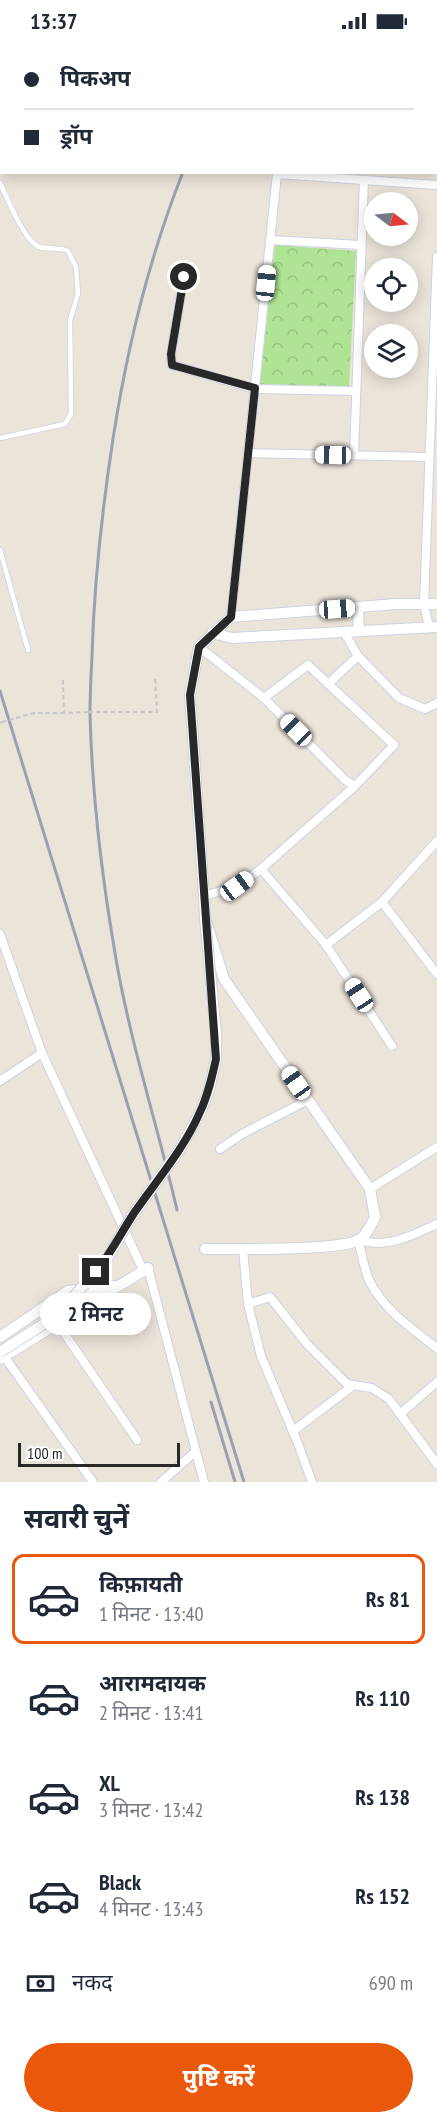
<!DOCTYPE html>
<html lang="hi">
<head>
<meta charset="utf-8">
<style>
  body { margin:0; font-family:"PT Sans Narrow","Noto Sans Devanagari",sans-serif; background:#f2f2f3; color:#1f2937; height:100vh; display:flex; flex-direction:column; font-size:22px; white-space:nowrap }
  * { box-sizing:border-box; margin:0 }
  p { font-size:20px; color:#747a83 }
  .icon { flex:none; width:33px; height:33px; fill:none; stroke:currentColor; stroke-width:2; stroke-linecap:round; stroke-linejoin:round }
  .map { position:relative; height:1440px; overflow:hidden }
  .drawer { display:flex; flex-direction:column; background:#fff; flex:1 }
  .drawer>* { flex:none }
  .hud { position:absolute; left:0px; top:0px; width:438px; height:132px; box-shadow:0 3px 15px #0003; display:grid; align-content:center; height:132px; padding:0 24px; background:#fff }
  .needle { width:39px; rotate:106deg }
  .tools { position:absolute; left:364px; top:150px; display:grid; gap:12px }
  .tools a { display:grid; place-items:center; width:54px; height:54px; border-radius:50%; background:#fff; box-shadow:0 3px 15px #0003; font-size:30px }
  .scale { position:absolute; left:18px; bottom:15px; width:162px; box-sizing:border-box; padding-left:6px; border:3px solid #282828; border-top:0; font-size:16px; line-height:21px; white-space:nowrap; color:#282828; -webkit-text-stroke:4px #fff; paint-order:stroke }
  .end { position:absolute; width:27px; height:27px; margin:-14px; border:8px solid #282828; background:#fff; box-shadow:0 0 0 3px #fff }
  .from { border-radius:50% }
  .bubble { position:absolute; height:42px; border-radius:21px; background:#fff; box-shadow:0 3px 15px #0003; font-size:20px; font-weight:700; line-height:42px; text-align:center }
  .car { position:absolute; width:18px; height:36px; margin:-18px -9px; border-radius:8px; box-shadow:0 0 4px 2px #0007; background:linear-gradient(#fff 24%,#345 0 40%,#fff 0 76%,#345 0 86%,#fff 0) }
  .hud b { display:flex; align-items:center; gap:21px; height:57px; font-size:22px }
  .hud b+b { border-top:2px solid #e0e1e3 }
  .hud i { width:15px; height:15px; background:#1f2937 }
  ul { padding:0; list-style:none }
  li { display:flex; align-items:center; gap:18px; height:90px; margin:0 12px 9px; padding:0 12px; border:3px solid transparent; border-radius:12px }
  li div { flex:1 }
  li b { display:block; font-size:22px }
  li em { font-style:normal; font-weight:700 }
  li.current { border-color:#ea580c }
  li>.icon { width:54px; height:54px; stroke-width:1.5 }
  h2 { padding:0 24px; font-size:27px; line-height:72px }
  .pay { display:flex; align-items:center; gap:15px; height:66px; padding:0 24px; font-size:22px }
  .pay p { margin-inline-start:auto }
  .primary-button { display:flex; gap:12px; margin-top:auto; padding:12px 24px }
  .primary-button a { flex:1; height:69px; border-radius:36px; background:#ea580c; color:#fff; font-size:24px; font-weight:700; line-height:69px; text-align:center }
  .status { display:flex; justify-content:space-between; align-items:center; height:42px; padding:0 30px; background:#fff; direction:ltr }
  .status svg { height:16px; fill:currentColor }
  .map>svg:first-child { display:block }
  .forest { fill:url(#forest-crowns) }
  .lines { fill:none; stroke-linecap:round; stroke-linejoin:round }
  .service-casing { stroke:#ced2e2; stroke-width:6 }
  .minor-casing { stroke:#ced2e2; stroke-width:10 }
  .tertiary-casing { stroke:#ced2e2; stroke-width:12 }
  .path { stroke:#c7c7c7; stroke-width:2; stroke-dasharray:4.5 3; stroke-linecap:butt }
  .service { stroke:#fff; stroke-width:4.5 }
  .minor { stroke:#fff; stroke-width:8 }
  .tertiary { stroke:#fff; stroke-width:10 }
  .rail { stroke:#9c9fb3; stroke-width:3 }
  .tertiary-bridge-casing { stroke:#ced2e2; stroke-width:12; stroke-linecap:butt }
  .path-bridge { stroke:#c7c7c7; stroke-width:2; stroke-dasharray:4.5 3; stroke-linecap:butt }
  .tertiary-bridge { stroke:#fff; stroke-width:10 }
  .route { stroke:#282828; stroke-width:8 }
</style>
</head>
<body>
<div class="status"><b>13:37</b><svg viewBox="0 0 49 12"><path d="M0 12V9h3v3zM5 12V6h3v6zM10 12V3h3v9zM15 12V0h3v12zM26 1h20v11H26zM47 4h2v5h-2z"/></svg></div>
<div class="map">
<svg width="437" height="1440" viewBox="0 0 437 1440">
  <defs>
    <pattern id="forest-crowns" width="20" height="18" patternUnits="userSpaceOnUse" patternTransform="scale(1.5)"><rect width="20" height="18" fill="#aee493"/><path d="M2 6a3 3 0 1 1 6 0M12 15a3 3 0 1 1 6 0" fill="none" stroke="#96c47f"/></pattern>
  </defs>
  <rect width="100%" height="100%" fill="#ebe4d9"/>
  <!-- forest -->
  <path class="forest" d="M275,203L356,209L349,345L260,342Z"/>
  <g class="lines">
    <defs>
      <g id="service">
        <path d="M0,141C7,155 25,201 40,205C50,208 59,205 68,209L76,225L78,252L70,278L71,372L65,382L0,396"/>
        <path d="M0,508L28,608"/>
      </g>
      <g id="minor">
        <path d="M321,0V2"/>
        <path d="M436,71H437"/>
        <path d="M270,198L361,203"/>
        <path d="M184,235L171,312L172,323L255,347L356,349"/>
        <path d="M248,411L429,415"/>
        <path d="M354,413L364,138"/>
        <path d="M231,575L277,132L437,143"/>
        <path d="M429,585L424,562L437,215"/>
        <path d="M344,590L358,614L399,656L425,667L437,661"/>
        <path d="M199,605L264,656L345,738L355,744"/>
        <path d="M328,642L358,614"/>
        <path d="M261,827L326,903L392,1004"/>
        <path d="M204,854L237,844L261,827L355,744L394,703L308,623L264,656"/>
        <path d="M382,860L437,932"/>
        <path d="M0,892L42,1011L143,1228"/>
        <path d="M326,903L382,860L437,799"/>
        <path d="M0,1039L42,1011"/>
        <path d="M220,1107L242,1092L308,1058"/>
        <path d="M370,1147L437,1105"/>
        <path d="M358,1198C362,1211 364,1228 370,1240C385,1269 412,1287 437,1306"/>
        <path d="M358,1198C387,1207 411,1194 437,1182"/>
        <path d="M243,1207L248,1262L261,1314L297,1399L312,1440"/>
        <path d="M148,1226L204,1440"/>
        <path d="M248,1262L270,1255L307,1302L347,1342L372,1346L389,1357L437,1422"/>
        <path d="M58,1282L137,1398"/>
        <path d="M4,1314L93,1440"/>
        <path d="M400,1372L437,1340"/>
        <path d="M293,1389L354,1343"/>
        <path d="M161,1440L196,1409"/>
      </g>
      <g id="tertiary">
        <path d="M358,565L359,589"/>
        <path d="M212,591L232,596L437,585"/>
        <path d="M205,1207C233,1207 339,1209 359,1198C367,1193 371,1183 375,1175L370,1147L224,937L205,876L204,854L190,653L199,605L231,575L396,562H437"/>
        <path d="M0,1295L68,1249L114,1244"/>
        <path d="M0,1317L148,1226"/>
      </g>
    </defs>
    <!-- service casing -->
    <use href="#service" class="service-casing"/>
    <!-- minor casing -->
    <use href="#minor" class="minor-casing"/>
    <!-- tertiary casing -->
    <use href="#tertiary" class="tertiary-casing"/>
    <!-- path -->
    <g class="path">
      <path d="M63,638L64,671L89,670"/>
      <path d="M103,670H157L155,634"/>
      <path d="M16,676L34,671H64"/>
      <path d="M0,681L2,680"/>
    </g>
    <!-- service -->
    <use href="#service" class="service"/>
    <!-- minor -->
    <use href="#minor" class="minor"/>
    <!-- tertiary -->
    <use href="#tertiary" class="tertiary"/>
    <!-- rail -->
    <g class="rail">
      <path d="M241,2L242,0"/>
      <path d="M0,649L244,1440"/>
      <path d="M177,1168C157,1081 128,994 114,905C101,828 92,750 90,672C90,653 91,633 92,614C94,541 102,469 113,397C127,306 149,216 183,130"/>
      <path d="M211,1360L235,1440"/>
    </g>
    <defs>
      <path id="tertiary-bridge" d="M0,1310L58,1273L108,1215L132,1174L180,1107L200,1071L209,1048L216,1017V992L205,876"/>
    </defs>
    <!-- tertiary-bridge casing -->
    <use href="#tertiary-bridge" class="tertiary-bridge-casing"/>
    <!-- path-bridge -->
    <g class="path-bridge">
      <path d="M89,670H103"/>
      <path d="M2,680L16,676"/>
    </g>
    <!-- tertiary-bridge -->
    <use href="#tertiary-bridge" class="tertiary-bridge"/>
  </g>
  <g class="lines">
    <!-- route -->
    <path class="route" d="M96,1230C111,1211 121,1191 134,1171C157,1138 184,1107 200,1070C208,1053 212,1035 216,1017L190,653L199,605L231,575L255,346L172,323L171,312L184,235"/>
  </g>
</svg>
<div class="tools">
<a><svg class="needle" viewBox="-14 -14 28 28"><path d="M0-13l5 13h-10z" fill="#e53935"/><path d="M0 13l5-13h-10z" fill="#747a83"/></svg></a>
<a><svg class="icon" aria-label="locate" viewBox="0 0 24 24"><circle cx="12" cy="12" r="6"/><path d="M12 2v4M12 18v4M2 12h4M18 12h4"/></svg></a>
<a><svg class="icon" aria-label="layers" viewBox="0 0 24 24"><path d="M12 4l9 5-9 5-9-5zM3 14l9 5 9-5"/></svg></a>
</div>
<div class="scale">100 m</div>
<i class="end from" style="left:184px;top:235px"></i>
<i class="end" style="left:96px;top:1230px"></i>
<div class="bubble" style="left:40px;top:1251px;width:111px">2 मिनट</div>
<i class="car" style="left:266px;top:241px;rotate:6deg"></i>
<i class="car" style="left:333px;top:413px;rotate:271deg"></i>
<i class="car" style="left:337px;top:567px;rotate:86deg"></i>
<i class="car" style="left:296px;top:688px;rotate:315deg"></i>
<i class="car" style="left:237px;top:844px;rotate:54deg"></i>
<i class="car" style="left:359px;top:953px;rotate:327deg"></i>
<i class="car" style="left:296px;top:1041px;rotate:325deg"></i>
<div class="hud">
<b><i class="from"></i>पिकअप</b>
<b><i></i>ड्रॉप</b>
</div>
</div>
<section class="drawer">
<h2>सवारी चुनें</h2>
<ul>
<li class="current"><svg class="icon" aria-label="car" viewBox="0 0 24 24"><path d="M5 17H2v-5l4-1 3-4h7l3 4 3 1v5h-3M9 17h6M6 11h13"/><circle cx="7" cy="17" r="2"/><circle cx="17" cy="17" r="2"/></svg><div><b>किफ़ायती</b><p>1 मिनट · 13:40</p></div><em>Rs 81</em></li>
<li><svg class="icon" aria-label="car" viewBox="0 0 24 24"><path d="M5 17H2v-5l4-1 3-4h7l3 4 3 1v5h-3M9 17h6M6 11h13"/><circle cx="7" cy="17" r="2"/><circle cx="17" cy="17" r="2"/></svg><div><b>आरामदायक</b><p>2 मिनट · 13:41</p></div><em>Rs 110</em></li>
<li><svg class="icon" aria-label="car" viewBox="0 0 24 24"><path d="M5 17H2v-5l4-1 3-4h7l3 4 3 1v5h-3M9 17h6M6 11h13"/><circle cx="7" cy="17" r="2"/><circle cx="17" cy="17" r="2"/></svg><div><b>XL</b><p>3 मिनट · 13:42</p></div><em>Rs 138</em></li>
<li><svg class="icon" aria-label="car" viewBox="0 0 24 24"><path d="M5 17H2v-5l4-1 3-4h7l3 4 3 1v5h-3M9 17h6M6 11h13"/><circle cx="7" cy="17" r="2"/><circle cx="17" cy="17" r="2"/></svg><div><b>Black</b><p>4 मिनट · 13:43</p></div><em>Rs 152</em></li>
</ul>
<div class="pay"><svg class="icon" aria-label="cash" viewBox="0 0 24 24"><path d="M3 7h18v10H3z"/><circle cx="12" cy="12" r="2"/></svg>नकद<p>690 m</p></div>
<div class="primary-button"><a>पुष्टि करें</a></div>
</section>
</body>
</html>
